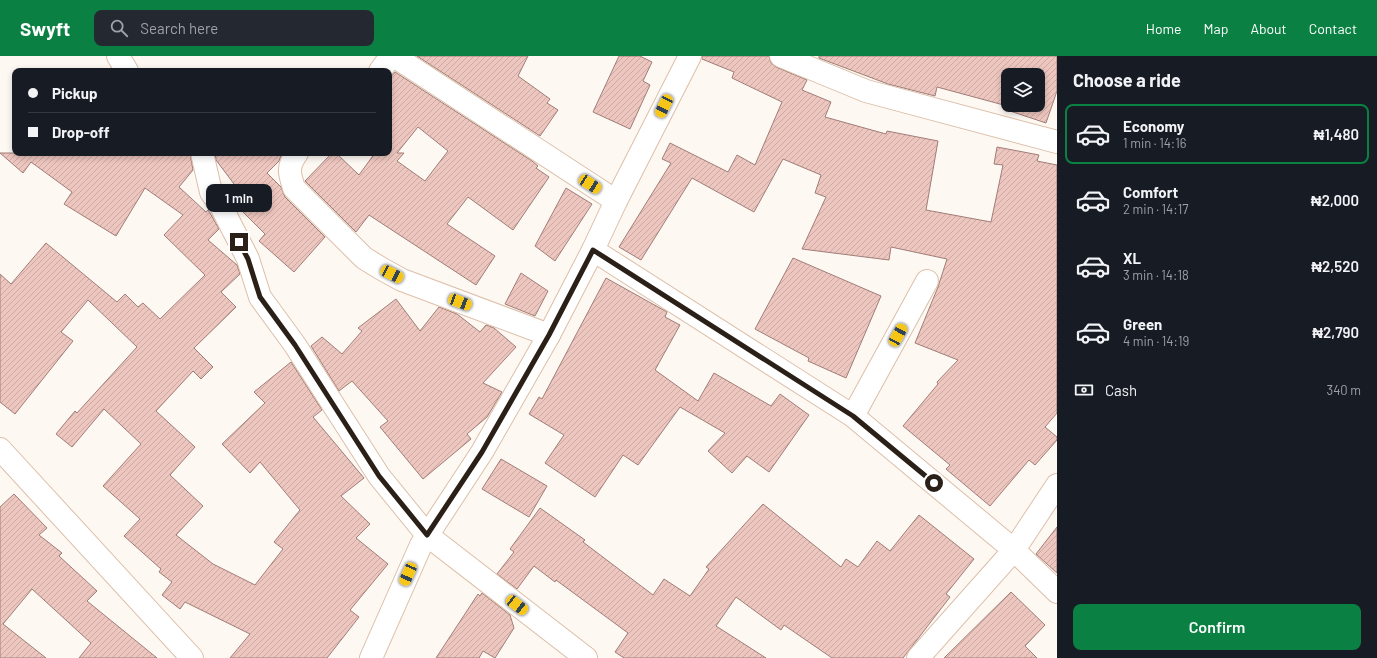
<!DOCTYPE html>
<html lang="en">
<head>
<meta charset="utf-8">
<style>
  body { margin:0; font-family:Barlow,sans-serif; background:#242831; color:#f1f3f6; height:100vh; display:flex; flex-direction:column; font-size:15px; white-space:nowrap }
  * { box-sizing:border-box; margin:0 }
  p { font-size:13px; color:#9ea1a6 }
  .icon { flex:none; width:22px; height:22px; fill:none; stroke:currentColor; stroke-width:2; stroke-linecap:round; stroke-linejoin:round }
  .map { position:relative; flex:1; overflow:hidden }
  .sheet { display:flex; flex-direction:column; background:#171b24; width:320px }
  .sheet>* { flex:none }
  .hud { position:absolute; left:12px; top:12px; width:380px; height:88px; border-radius:8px; box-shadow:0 2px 6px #0003; display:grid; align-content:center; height:88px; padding:0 16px; background:#171b24 }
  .tools { position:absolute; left:1001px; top:12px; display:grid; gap:8px }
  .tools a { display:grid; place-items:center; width:44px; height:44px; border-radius:8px; background:#171b24; box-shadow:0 2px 6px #0003; font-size:20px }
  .end { position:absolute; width:18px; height:18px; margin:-9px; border:5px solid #2b2017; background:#fff; box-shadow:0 0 0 2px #fff }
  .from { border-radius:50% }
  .bubble { position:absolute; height:28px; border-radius:8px; background:#171b24; box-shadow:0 2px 6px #0003; font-size:13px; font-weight:600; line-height:28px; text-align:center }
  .car { position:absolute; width:12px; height:24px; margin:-12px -6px; border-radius:5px; box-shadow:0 0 3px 1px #0007; background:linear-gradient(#f5c518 24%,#345 0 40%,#f5c518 0 76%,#345 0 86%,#f5c518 0) }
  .hud b { display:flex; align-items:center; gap:14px; height:38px; font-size:15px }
  .hud b+b { border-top:1px solid #363941 }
  .hud i { width:10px; height:10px; background:#f1f3f6 }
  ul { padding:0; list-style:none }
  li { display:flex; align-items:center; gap:12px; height:60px; margin:0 8px 6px; padding:0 8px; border:2px solid transparent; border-radius:8px }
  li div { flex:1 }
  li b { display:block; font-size:15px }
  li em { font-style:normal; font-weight:600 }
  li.active { border-color:#0b8043 }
  li>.icon { width:36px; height:36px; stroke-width:1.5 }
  h2 { padding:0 16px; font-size:18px; line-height:48px }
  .pay { display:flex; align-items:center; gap:10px; height:44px; padding:0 16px; font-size:15px }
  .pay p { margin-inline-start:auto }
  .action { display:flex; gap:8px; margin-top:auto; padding:8px 16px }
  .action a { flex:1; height:46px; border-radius:8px; background:#0b8043; color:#fff; font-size:16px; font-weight:600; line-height:46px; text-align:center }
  header { display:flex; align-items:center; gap:24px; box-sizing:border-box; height:56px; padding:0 20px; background:#0b8043; color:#fff }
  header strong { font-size:19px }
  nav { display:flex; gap:22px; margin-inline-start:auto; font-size:14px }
  .search { width:280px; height:36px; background:#242831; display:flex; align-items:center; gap:10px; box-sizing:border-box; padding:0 14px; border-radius:8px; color:#9ea1a6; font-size:15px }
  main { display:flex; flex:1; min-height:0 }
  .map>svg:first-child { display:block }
  .building { fill:url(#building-hatch); stroke:#a17d77; fill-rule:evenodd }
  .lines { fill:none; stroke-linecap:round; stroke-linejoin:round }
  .minor-casing { stroke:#dcbfa8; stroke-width:24 }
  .minor { stroke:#fff; stroke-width:22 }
  .route { stroke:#2b2017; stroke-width:5 }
</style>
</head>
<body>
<header>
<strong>Swyft</strong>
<div class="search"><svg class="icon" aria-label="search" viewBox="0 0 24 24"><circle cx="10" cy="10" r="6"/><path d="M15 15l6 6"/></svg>Search here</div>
<nav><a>Home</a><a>Map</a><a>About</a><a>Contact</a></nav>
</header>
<main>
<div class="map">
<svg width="1057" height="602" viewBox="0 0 1057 602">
  <defs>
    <pattern id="building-hatch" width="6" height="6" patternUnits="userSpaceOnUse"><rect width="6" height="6" fill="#edc6bf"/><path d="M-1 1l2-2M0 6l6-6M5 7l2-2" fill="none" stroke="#cbaaa3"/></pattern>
  </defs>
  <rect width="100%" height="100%" fill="#fef8f3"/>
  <!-- building -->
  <g class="building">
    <path d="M417,0H528L518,20L550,43L547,47L558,54L540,80Z"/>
    <path d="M619,0H640L652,6L643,25L650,29L630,73L593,56Z"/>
    <path d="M702,0H769L771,7L776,11L807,24L802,34L831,46L825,61L886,78L887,75L938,85L926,154L991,166L1003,109L994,108L997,91L1039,99L1037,105L1057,109V357L1045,371L1057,381V384L1035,409L1029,404L990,450L946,413L950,409L903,370L938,328L937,326L958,304L915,287L938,231L947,203L891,191L889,204L802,193L826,141L815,137L821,119L783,103L754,156L692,122L641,204L619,191L671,107L662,103L670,87L728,116L737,99L755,109L782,46L732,22L734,16L702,3Z"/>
    <path d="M819,0H1057V35L1046,67L1010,55L1011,51L937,31L935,40L888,28L819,2ZM1008,19H1038V49H1008Z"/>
    <path d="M395,16L532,105L538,110L536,112L549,121L513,174L468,141L447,168L495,200L476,229L369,159L356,176L305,125L332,97H336L359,119L375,97H389V23ZM418,71L448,95L425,125L397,105L404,97H397Z"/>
    <path d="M0,97H190L193,114L179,131L206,156L208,154L210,157L219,173L208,184L237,209L240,218L221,236L236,251L194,292L213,311L201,323L193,315L156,355L195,391L170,419L203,450L176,479L213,508L255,529L283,493L274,486L300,454L260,406L250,417L222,388L265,347L254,336L291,306L322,354L313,361L364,422L341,440L370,468L356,482L388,508L350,554L359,561L327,602H230L250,578L185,546L180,553L162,539L172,526L159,516L161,513L124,480L140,463L103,430L141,388L104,353L72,391L56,378L75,355L77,357L137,291L88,244L61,276L73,285L15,358L0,346V218L11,228L46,187L117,246L125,238L138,251L143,247L160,263L205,219L164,179L183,159L145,132L116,180L64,148L72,136L31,106L23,117Z"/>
    <path d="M215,97H282L279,105L267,117L281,131L285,141L325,181L294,216L259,185L265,178L242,155H237L226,136L234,128L216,104Z"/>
    <path d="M566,132L592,148L555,205L535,190Z"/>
    <path d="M793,202L881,240L846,322L808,305L809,302L755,273Z"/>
    <path d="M521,217L548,235L535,260L505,248Z"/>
    <path d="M606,222L667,256L665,261L680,269L655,314L698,345L714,317L771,350L780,338L809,359L769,416L747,400L732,417L708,395L725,377L680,351L638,409L623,399L595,441L545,407L564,379L529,358L539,341L542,343Z"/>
    <path d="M396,243L420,275L439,251L457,258L480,276L486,269L494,272L516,291L483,327L502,336L487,361L467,378L471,383L423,423L380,371L388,365L352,325L339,335L311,290L322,281L342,298L362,275L358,272Z"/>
    <path d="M501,403L547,430L529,461L482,433Z"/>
    <path d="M14,438L47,472L39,479L62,497L59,500L97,535L87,545L157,602H79L91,587L32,533L3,568L46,602H0V451Z"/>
    <path d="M763,448L841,511L846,503L858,511L877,485L890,495L919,459L974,503L946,538L950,541L903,602H832L784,569L781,574L736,541L716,570L766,602H624L615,596L628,577L556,524L555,526L534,510L517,533L497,518L514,496L510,493L540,452L585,484L583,486L653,539L664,523L690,540L709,513L706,511Z"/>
    <path d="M1057,471V517L1036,498Z"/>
    <path d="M1011,536L1045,569L1025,590L1037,602H944Z"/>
    <path d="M482,537L510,559L514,572L495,602L483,595L479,602H436L478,538L480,540Z"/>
  </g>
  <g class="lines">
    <defs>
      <g id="minor">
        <path d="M118,0L127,15"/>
        <path d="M394,0L616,145"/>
        <path d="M781,0L866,35L1057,86"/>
        <path d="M380,15L391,0"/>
        <path d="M202,97L211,136L221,150L248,203L260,241L295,289L379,420L427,479L586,602"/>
        <path d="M297,97C287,111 289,117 294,132L364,202L382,213L402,224L549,279"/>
        <path d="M593,194L853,360L1014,494L1057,536"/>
        <path d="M853,360L927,225"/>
        <path d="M0,393L192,602"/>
        <path d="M371,602L421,489L482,396L549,279L593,194L616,145L690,0"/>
        <path d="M918,602L1014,494L1057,429"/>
      </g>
    </defs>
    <!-- minor casing -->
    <use href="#minor" class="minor-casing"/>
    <!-- minor -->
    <use href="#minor" class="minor"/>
  </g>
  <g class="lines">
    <!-- route -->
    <path class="route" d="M239,186L248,203L260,241L295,289L379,420L427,479L482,396L549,279L593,194L853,360L934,427"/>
  </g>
</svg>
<div class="tools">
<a><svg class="icon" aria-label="layers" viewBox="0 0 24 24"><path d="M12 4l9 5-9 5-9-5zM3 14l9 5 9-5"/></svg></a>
</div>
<i class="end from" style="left:934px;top:427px"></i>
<i class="end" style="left:239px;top:186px"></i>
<div class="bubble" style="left:206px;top:128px;width:66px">1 min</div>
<i class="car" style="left:664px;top:50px;rotate:207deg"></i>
<i class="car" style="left:590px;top:128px;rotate:123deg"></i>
<i class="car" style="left:392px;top:218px;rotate:117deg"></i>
<i class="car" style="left:460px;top:246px;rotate:111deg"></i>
<i class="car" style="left:898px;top:279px;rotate:29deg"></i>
<i class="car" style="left:408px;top:518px;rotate:204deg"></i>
<i class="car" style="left:517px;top:549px;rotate:128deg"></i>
<div class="hud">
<b><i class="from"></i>Pickup</b>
<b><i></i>Drop-off</b>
</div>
</div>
<section class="sheet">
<h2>Choose a ride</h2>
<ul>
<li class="active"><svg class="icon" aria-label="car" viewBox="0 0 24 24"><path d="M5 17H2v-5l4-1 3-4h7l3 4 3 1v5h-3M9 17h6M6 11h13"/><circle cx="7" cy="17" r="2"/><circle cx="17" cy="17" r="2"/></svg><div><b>Economy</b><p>1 min · 14:16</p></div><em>₦1,480</em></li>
<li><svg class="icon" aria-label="car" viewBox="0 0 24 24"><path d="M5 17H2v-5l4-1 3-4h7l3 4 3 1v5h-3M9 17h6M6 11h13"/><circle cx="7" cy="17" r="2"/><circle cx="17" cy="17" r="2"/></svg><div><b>Comfort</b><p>2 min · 14:17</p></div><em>₦2,000</em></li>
<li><svg class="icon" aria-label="car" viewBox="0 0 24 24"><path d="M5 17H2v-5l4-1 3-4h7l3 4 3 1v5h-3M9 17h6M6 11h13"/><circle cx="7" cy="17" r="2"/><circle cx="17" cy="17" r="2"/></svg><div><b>XL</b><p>3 min · 14:18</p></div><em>₦2,520</em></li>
<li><svg class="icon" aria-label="car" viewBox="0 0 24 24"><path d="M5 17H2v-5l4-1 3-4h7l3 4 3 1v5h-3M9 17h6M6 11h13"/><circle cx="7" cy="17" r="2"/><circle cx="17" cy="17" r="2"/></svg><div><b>Green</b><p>4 min · 14:19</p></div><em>₦2,790</em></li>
</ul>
<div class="pay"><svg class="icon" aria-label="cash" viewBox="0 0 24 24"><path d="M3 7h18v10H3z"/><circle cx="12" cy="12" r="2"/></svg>Cash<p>340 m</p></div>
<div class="action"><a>Confirm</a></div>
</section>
</main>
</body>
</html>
